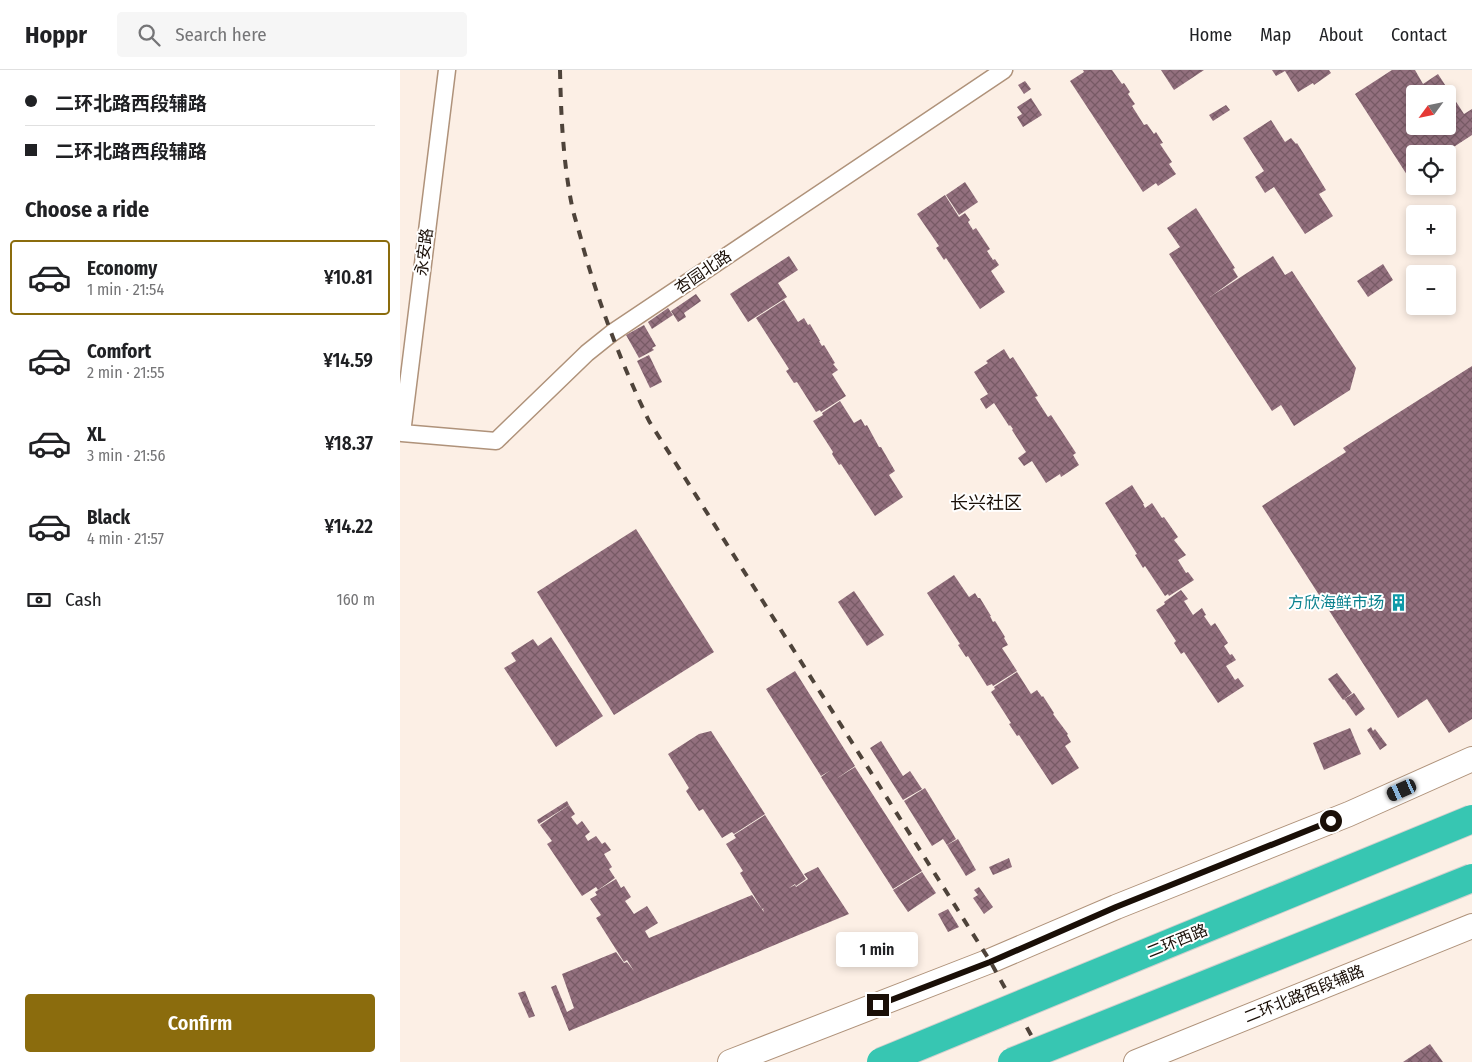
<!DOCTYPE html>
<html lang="en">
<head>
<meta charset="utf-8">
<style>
  body { margin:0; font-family:"Fira Sans Condensed","Noto Sans SC",sans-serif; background:#f6f6f6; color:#202124; height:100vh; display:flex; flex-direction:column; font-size:19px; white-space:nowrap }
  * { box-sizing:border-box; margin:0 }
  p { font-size:16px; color:#757577 }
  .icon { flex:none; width:28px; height:28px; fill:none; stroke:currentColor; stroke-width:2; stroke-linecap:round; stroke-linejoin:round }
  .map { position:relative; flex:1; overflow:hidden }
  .details { display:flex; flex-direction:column; background:#fff; width:400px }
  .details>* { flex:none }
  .hud { display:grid; align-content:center; height:110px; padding:0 25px; background:#fff }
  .needle { width:32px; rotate:237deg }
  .buttons { position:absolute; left:1006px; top:15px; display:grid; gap:10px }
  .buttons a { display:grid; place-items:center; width:50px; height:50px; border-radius:5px; background:#fff; box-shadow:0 2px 8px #0003; font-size:25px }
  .end { position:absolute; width:22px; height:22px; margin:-11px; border:6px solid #1a0f07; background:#fff; box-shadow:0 0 0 2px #fff }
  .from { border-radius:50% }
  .bubble { position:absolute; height:35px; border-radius:5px; background:#fff; box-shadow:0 2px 8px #0003; font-size:16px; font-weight:600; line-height:35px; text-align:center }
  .car { position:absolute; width:15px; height:30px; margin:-15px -8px; border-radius:6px; box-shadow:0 0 4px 1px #0007; background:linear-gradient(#222 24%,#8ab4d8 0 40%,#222 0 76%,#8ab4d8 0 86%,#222 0) }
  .hud b { display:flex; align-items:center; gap:18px; height:48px; font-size:19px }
  .hud b+b { border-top:1px solid #e0e0e0 }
  .hud i { width:12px; height:12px; background:#202124 }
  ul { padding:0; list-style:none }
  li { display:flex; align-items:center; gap:15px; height:75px; margin:0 10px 8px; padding:0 15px; border:2px solid transparent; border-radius:5px }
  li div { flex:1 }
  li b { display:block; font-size:19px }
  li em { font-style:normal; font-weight:600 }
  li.selected { border-color:#8b6c0d }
  li>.icon { width:45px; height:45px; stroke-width:1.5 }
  h2 { padding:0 25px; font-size:22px; line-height:60px }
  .pay { display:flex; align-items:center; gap:12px; height:55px; padding:0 25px; font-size:19px }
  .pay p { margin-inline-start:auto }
  .button { display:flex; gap:10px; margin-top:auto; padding:10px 25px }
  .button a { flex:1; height:58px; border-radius:5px; background:#8b6c0d; color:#fff; font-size:20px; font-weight:600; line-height:58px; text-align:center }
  header { display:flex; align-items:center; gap:30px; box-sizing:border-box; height:70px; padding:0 25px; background:#fff; border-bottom:1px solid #e0e0e0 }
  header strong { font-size:24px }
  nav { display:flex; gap:28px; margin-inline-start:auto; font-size:18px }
  .search { width:350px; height:45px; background:#f6f6f6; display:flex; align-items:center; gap:12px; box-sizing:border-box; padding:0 18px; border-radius:5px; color:#757577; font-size:19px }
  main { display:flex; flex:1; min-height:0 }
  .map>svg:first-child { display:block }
  .building { fill:url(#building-cross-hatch); fill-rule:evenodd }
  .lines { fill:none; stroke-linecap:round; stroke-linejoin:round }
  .street-casing { stroke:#af927a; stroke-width:19 }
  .secondary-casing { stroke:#af927a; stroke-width:26 }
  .street { stroke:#fff; stroke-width:16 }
  .secondary { stroke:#fff; stroke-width:24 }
  .rail { stroke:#4e433a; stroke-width:4; stroke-dasharray:9 9; stroke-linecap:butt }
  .highway-bridge-casing { stroke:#d1cfcd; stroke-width:30; stroke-linecap:butt }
  .highway-bridge { stroke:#37c6b2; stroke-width:28 }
  .route { stroke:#1a0f07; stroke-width:6 }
  .labels { text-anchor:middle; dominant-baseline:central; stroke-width:4; stroke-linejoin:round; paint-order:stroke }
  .street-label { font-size:16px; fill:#1a0f07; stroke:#fff }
  .culture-label { font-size:16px; fill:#0d838f; stroke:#fff; text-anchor:end }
  .neighbourhood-label { font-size:18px; fill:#1a0f07; stroke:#fff }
</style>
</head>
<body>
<header>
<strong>Hoppr</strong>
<div class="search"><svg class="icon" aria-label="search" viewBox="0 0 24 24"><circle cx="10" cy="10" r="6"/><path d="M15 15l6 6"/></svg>Search here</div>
<nav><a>Home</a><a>Map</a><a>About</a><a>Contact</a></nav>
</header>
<main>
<section class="details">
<div class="hud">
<b><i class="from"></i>二环北路西段辅路</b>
<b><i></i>二环北路西段辅路</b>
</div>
<h2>Choose a ride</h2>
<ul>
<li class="selected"><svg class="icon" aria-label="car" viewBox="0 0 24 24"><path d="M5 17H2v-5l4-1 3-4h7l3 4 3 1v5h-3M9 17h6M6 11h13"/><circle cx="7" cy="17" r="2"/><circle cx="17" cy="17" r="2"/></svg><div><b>Economy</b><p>1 min · 21:54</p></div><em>¥10.81</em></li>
<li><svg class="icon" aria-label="car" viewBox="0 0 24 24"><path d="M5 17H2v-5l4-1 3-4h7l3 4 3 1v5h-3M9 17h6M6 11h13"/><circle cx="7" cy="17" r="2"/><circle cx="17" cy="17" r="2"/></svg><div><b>Comfort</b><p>2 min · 21:55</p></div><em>¥14.59</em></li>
<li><svg class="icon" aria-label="car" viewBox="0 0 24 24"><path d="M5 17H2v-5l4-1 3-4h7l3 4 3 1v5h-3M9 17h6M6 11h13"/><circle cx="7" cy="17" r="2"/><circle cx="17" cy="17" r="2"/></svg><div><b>XL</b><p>3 min · 21:56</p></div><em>¥18.37</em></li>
<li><svg class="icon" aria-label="car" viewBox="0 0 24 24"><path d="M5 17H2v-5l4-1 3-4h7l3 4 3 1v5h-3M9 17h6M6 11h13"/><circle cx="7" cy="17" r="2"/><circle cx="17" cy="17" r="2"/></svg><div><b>Black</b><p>4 min · 21:57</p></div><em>¥14.22</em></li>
</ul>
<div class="pay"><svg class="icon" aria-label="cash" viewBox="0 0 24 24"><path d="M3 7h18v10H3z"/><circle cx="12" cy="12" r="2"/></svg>Cash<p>160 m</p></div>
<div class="button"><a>Confirm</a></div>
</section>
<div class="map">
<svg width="1072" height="992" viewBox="0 0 1072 992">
  <defs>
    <pattern id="building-cross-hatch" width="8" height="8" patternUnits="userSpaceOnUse" patternTransform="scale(1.25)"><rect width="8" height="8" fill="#93707e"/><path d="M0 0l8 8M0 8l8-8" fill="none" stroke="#775a65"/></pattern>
  </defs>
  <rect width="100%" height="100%" fill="#fcefe5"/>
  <!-- building -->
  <g class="building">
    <path d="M683,0H712L722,14L724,13L730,22L728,24L735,34L732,36L744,55L747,54L754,64L756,62L763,73L760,74L772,92L769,94L776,104L758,116L756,113L743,122L670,11L684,2Z"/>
    <path d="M761,0H804L774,20Z"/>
    <path d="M872,0H929L931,3L914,15L913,13L898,22L885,1L876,6Z"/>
    <path d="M992,0H1015L1023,14L1038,4L1064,44L1072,39V65L1043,84H1015V116H1026L1018,122L955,24ZM1015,24H1048V56H1015Z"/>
    <path d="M625,11L631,19L624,24L618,15Z"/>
    <path d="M631,28L642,45L623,57L617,47L622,44L617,37Z"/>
    <path d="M826,35L830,40L813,51L809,45Z"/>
    <path d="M871,50L885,72L891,68L896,74L897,73L926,120L919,124L933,146L905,164L874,117L865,123L855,107L864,101L843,68Z"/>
    <path d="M565,112L578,132L559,145L546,125Z"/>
    <path d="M545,125L559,147L565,143L570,150L568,152L573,160L576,158L590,179L587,181L593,190L595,189L599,195L591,201L605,222L580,239L546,188L544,190L536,178L539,176L517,144Z"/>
    <path d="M796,138L835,198L833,199L838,207L810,227L873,186L885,205L892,201L956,298L950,320L894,356L881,335L872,341L769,184L780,177L767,158Z"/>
    <path d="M389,186L398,200L378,213L387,227L348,252L330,224Z"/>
    <path d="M983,194L993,210L968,227L957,211Z"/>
    <path d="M296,224L301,231L284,243L286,247L278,252L271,241Z"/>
    <path d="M384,230L398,252L404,248L408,255L410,254L420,271H419L422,276L424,275L435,293L433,294L438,300L432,304L446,326L421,342L420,340L416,342L397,312L394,313L386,301L389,299L356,248Z"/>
    <path d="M268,238L273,245L252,259L248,252Z"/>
    <path d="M244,255L256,276L252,278L254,280L239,288L226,265Z"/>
    <path d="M604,279L610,289L613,287L638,326L635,327L648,347L651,345L676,383L673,385L679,395L661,407L660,404L646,413L632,391L624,396L618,388L626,382L612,360L613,359L610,355L609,356L594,333L586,339L580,329L588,324L574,302L588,293L586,291Z"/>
    <path d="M249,285L262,312L250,318L237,291Z"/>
    <path d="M1072,296V649L1049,663L1027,629L998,648L862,436L946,382L943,378Z"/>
    <path d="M440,331L454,353L461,349L465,356L467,355L479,377H481L495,401L489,405L503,427L475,446L441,394L439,395L432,384L433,382L413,351L423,345L422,343Z"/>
    <path d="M732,415L744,434H743L745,438L752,433L762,448L764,447L778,467L774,470L786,485L778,490L786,503L788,502L794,510L769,526L768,524L765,526L745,496L743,498L735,485L737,484L705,433Z"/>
    <path d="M236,459L314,582L214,645L137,522Z"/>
    <path d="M554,505L569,527L575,523L578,528H580L591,546H590L593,552L595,551L605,567L604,568L608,575L602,578L617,601L593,616L592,614L587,616L568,586L566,587L558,575L560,574L527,523Z"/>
    <path d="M781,520L788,529L784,531L793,545L802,538L806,545L804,546L811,556L815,553L828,573L824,576L830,585L832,584L836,590L826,596L835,610L838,608L844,616L818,633L784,582L781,584L774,573L776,571L756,540L765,534L764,532Z"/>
    <path d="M454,521L484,565L467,576L438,532Z"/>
    <path d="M151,567L203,646L156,677L104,598L116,591L111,583L133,569L138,576Z"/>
    <path d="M395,601L455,696L436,709L455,697L522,801L493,819L421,707L431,700L421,706L366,619Z"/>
    <path d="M617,602L631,624L637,620L642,627L643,626L654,643L653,644L668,664L667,665L671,672L665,676L679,698L652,715L619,665L617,666L609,654L611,653L591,622L595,619L594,617Z"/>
    <path d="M937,603L952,623L943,630L928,609Z"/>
    <path d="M954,623L965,639L956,646L944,629Z"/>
    <path d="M971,657L973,661L975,659L987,675L980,680L967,660Z"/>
    <path d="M950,658L961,684L924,700L913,673Z"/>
    <path d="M311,661L365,744L334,764L332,762L322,768L303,739L299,741L286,721L289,718L268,684L299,664Z"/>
    <path d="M481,671L503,706L510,701L522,719L503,730L470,678Z"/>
    <path d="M525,718L556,769L547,775L543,769L532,776L504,731Z"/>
    <path d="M167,731L169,735L139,754L137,750Z"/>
    <path d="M169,735L175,744L171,747L177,755L182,751L190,762L185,766L188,771L196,766L202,774L205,772L211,780L204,784L212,797L209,799L215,808L198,820L196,817L182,826L147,774L152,771L140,755Z"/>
    <path d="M365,745L406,809L396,816L395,814L389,818L395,815L396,817L408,809L404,804L418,797L449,844L169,961L151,917L156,915L167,942L174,938L162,904L216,882L224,893L227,892L234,901L227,890L224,892L196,848L201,845L190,829L197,825L195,822L216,809L221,818L224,816L231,827L225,831L234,844L247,836L258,853L245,861L249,868L352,825L364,842L363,839L364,838L362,839L340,803L343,801L326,774L336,768L334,765Z"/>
    <path d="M558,769L576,800L566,806L547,775Z"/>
    <path d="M609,788L612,797L593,805L589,797Z"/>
    <path d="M522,802L536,823L508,842L493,820Z"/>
    <path d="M579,817L593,837L584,844L573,828L578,825L574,820Z"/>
    <path d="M548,839L559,857L548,862L538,844Z"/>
    <path d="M125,921L135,946L129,948L118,923Z"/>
    <path d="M1030,974L1043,992H1003Z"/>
  </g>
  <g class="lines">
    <defs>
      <path id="street" d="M47,0L2,363L96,371L187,283L212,263L604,0"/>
      <g id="secondary">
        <path d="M330,992L590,891L716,837L949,744L1072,689"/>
        <path d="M736,992L1072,856"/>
      </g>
    </defs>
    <!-- street casing -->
    <use href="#street" class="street-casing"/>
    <!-- secondary casing -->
    <use href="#secondary" class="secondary-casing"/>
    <!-- street -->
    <use href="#street" class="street"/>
    <!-- secondary -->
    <use href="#secondary" class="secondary"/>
    <!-- rail -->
    <path class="rail" d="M160,0C161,45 163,92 172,136C175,150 180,163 183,177C200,237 222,295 249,351L590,891L646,992"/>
    <defs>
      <g id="highway-bridge">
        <path d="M481,992L1072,749"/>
        <path d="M612,992L1072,808"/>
      </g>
    </defs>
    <!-- highway-bridge casing -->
    <use href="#highway-bridge" class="highway-bridge-casing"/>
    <!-- highway-bridge -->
    <use href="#highway-bridge" class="highway-bridge"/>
  </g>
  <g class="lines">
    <!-- route -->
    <path class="route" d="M478,935L590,892L716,837L931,751"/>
  </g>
  <!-- icons -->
  <defs>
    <symbol id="building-bare" viewBox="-9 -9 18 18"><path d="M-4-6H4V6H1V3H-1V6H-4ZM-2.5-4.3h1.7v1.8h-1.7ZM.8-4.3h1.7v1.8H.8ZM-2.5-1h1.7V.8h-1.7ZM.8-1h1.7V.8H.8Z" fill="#0f9aa8" stroke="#fff" stroke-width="2.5" paint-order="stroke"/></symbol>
  </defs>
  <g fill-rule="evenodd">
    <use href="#building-bare" x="986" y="520" width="25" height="25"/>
  </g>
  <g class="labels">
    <!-- street labels -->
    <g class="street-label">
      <text transform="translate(24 182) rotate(-83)">永安路</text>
      <text transform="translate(303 202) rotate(-34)">杏园北路</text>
      <text transform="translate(777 871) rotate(-22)">二环西路</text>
      <text transform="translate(904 924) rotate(-22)">二环北路西段辅路</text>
    </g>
    <!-- culture labels -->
    <g class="culture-label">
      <text x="984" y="532">方欣海鲜市场</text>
    </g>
    <!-- neighbourhood labels -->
    <g class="neighbourhood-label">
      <text x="586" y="433">长兴社区</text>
    </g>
  </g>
</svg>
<div class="buttons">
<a><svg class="needle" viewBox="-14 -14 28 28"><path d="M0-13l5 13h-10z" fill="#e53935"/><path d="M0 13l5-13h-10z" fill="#757577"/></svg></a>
<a><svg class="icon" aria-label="locate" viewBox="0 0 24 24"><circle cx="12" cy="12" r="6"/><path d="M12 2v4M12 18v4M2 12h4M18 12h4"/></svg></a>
<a>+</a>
<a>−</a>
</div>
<i class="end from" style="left:931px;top:751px"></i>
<i class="end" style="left:478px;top:935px"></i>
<div class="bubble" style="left:436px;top:862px;width:82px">1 min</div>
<i class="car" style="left:1002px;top:720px;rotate:246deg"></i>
</div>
</main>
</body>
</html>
